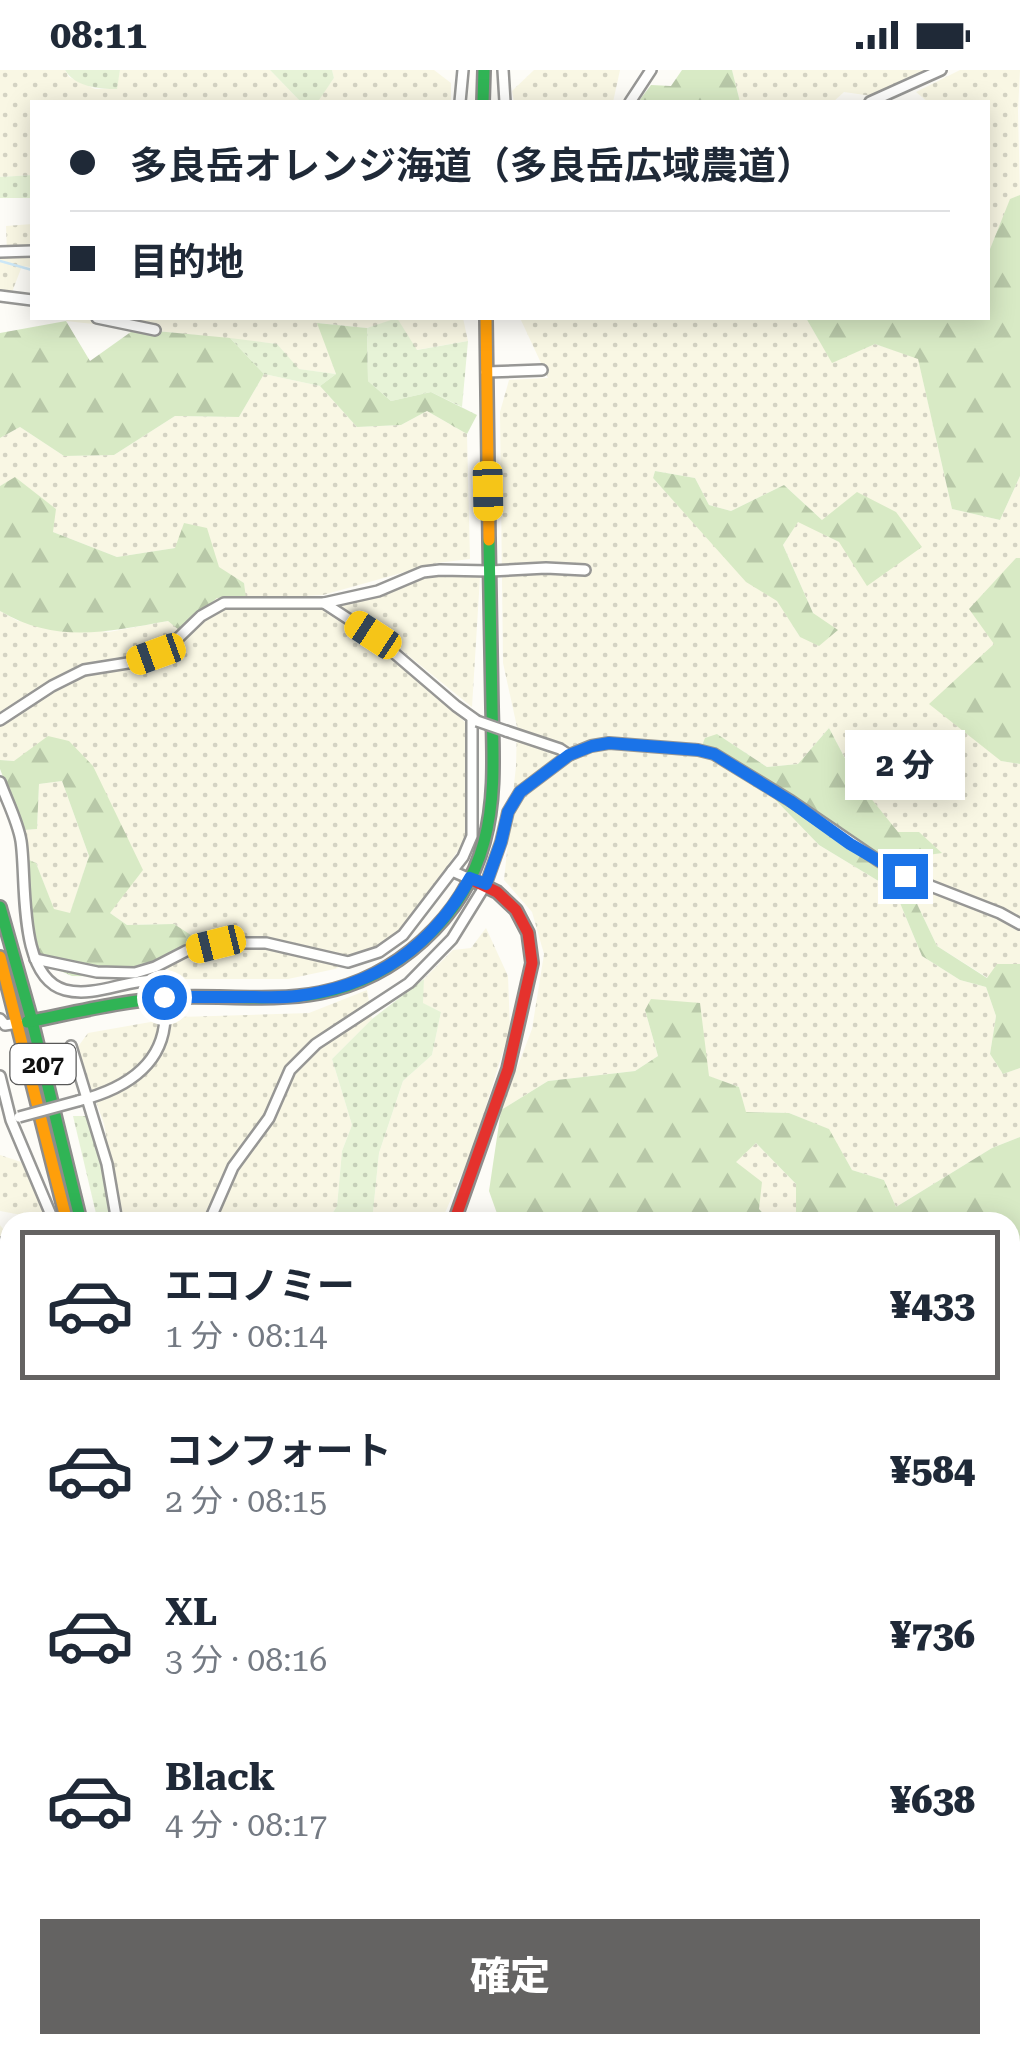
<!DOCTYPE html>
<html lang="ja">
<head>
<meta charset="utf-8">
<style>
  body { margin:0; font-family:"Roboto Serif","Noto Sans JP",serif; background:#f2f2f3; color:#1f2937; height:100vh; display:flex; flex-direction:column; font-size:38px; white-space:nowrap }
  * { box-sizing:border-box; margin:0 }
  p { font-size:32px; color:#747a83 }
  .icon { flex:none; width:55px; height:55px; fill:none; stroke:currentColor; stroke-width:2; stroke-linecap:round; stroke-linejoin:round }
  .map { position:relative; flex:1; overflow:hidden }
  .drawer { position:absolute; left:0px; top:1142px; width:1020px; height:842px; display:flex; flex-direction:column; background:#fff; border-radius:30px 30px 0 0; box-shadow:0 5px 25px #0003 }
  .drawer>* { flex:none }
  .top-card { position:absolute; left:30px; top:30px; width:960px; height:220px; border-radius:0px; box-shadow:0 5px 25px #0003; display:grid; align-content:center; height:220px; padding:0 40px; background:#fff }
  .end { position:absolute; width:45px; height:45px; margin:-22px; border:12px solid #1a73e8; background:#fff; box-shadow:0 0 0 5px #fff }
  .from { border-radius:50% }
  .bubble { position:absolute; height:70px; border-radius:0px; background:#fff; box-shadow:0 5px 25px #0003; font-size:32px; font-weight:800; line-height:70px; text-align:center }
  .car { position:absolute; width:30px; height:60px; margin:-30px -15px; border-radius:12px; box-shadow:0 0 8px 2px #0007; background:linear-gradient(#f5c518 24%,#345 0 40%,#f5c518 0 76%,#345 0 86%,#f5c518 0) }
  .top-card b { display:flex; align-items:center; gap:35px; height:95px; font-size:38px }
  .top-card b+b { border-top:2px solid #e0e1e3 }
  .top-card i { width:25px; height:25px; background:#1f2937 }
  ul { padding:18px 0 0; list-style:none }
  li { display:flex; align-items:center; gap:30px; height:150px; margin:0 20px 15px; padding:0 20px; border:5px solid transparent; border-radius:0px }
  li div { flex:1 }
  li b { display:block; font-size:38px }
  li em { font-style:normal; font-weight:800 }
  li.active { border-color:#646362 }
  li>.icon { width:90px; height:90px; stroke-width:1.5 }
  .action { display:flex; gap:20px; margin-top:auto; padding:20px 40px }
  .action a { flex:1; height:115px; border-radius:0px; background:#646362; color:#fff; font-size:40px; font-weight:800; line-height:115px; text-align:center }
  .status { display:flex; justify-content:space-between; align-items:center; height:70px; padding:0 50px; background:#fff; direction:ltr }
  .status svg { height:28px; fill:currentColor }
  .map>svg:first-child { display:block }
  .farmland { fill:url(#farmland-dots); fill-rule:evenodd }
  .grass { fill:url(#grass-dots) }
  .forest { fill:url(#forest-firs) }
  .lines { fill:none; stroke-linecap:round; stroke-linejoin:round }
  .stream { stroke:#cde8f7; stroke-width:2.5 }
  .river { stroke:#cde8f7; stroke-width:18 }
  .street-casing { stroke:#979795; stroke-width:14 }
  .fast-casing { stroke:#8e8d8b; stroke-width:16 }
  .slow-casing { stroke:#8e8d8b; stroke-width:16 }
  .jam-casing { stroke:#8e8d8b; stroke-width:16 }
  .street { stroke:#fffffe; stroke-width:9 }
  .fast { stroke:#30b455; stroke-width:11 }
  .slow { stroke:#ff9f0a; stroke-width:11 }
  .jam { stroke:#e5322d; stroke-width:11 }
  .street-bridge-casing { stroke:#979795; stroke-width:14; stroke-linecap:butt }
  .street-bridge { stroke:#fffffe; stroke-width:9 }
  .route { stroke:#1a73e8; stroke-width:12 }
  .labels { text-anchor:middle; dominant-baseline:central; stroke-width:10; stroke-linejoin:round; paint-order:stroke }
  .shield { fill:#fff; stroke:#585858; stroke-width:2.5 }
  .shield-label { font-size:25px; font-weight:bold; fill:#111 }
</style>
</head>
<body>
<div class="status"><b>08:11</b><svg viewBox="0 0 49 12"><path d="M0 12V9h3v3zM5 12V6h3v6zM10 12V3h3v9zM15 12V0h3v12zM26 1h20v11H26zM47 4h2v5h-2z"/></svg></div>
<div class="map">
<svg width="1020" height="1984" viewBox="0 0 1020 1984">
  <defs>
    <pattern id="farmland-dots" width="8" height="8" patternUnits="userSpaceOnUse" patternTransform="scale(2.5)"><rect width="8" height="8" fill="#f9f7e4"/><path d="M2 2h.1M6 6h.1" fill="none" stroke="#d4d3c3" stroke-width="1.8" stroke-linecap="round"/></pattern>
    <pattern id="grass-dots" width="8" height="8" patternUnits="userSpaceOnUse" patternTransform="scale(2.5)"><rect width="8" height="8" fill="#e7f3d7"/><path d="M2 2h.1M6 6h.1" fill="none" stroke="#c5cfb8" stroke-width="1.8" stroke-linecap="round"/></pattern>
    <pattern id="forest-firs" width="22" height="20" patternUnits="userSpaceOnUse" patternTransform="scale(2.5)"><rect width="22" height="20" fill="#d8eac5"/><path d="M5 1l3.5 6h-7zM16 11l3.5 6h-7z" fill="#b8c8a8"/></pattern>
  </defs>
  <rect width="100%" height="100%" fill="#fdfcf7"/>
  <!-- farmland -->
  <g class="farmland">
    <path d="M0,0H65L69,7L95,19H116L120,0H270L299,30L319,29L334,8L332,0H434L451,13V32H32V105L0,107Z"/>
    <path d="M534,0H620L613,32H514L512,21Z"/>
    <path d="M732,0H927L872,26L844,22L833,32H740Z"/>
    <path d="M960,0H1020L1018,41L1020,125L1010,130L988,184V32H928L916,22Z"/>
    <path d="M32,154V197L22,196L12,222L0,221V184L7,183L6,156Z"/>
    <path d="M67,248H463L468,271L416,280L397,249L367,258L318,253L336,304L298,299L277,274L66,251Z"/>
    <path d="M520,248H806L832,292L875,274L918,288L952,439L1000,450L1020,406V488H1016L995,574L1001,691L1020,694V894H998L988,908L937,876L909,817L914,787L941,782L898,763L857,711L829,658L798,694L767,697L717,664L819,775L895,821L922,886L960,910L986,917L996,946L990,984L1003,1004L1020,998V1067L992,1078L896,1137L884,1110L852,1100L828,1059L789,1043L745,1042L739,1017L708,1006L645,940L658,986L635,1001L548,1011L501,1040L532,959L544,884L532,842L504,810L516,696L517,657L503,593L500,342L509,310L548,308ZM655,401L695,408L709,435L731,441L784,415L822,450L922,477L839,472L798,451L783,475L813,543L800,567L777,530L746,511L653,408Z"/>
    <path d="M264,304L320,316L357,357L401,355L427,341L467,364L470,489L437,493L323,525L255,529L321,537L378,572L466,653L468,766L408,853L380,879L335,899L288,909H175L166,896L199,872L174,854L127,855L110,843L93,696L0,690V541L18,551L109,562L168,551L179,559L217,528H245L244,513L219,498L175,478L117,487L53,462L15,408L0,416V368L20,357L64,386L114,385L175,346L239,347Z"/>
    <path d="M433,505L480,507L472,637L378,561L338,536L385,525Z"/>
    <path d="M62,711L89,786L70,844L54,840L36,793L27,789L24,760L37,759L39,714Z"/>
    <path d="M486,858L508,906L510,959L472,1081L441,1152H372L379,1083L403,1011L432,985L441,942L422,933L424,909L453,880L471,878Z"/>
    <path d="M367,920L372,949L332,989L352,1055L342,1081L337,1136L327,1152H121L104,1054L77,978L88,963L179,947L309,943Z"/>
    <path d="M756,1073L796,1114V1148L785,1152H771L759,1139L735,1092Z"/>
    <path d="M0,1085L24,1093L47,1150L46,1152H35L27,1146L0,1141Z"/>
    <path d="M0,1155L10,1168V1301L0,1300Z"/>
    <path d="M1020,1548V1660L1010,1670V1551Z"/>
  </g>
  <!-- grass -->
  <g class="grass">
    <path d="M65,0H120L117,19C99,19 75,17 65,0Z"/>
    <path d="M270,0H332L334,8L319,30H299Z"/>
    <path d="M32,105V128H0V107Z"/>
    <path d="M397,248L417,280L468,271L462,337L431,322L391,331L368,311L367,258Z"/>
    <path d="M230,268L277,274L299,299L336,304L320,316L264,304Z"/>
    <path d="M424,909L423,933L441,942L432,985L403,1011L379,1083L372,1152H327L337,1136L342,1081L352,1055L332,989L372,949Z"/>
    <path d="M73,1046H87L111,1094L121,1152H98Z"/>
    <path d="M0,1319L10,1321V1390L0,1388Z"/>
    <path d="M1020,1660V1718L1010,1739V1670Z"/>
    <path d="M0,1714L10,1715V1793L6,1799L10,1818V1875L0,1874Z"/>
  </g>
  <!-- forest -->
  <g class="forest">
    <path d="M682,0H732L740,32H638L651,15L671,16Z"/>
    <path d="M1020,125V406L1000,450L952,439L918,289L875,274L832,293L806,248H988V184L1010,129Z"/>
    <path d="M66,251L90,291L135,259L230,268L264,304L239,347L175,346L114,385L64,386L20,357L0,368V263Z"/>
    <path d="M317,253L367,258L368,311L391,331L431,322L477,345L467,364L427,341L401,355L357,357L320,316L336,304Z"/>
    <path d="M655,401L695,408L709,435L731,441L784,415L822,450L857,422L896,442L922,477L867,516L839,472L798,452L783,475L813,543L838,560L819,576L800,567L777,531L746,512L653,408Z"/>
    <path d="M15,407L56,439L53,462L117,487L175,478L184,453L207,458L219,497L244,513L246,528H217L179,560L168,551C107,562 56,574 0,541V416Z"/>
    <path d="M1016,488H1020V694L1001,691L929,634L994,574L969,539Z"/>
    <path d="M829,658L857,711L898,762H919L942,783L914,787L909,817L937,876L987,908L997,894H1020V998L1003,1004L990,984L996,946L986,917L960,910L922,886L895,821L819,775L766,720L706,687L701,678L705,668L717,664L767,697L798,694Z"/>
    <path d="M48,666L69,671L93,696L143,800L110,843L127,855L174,854L200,871L166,896L128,907L72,906L42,893L34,860L27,789L36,793L54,839L70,843L89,786L62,711L39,714L37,759L24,760L0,699V690L14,691Z"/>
    <path d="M651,929L700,933L709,1006L739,1017L746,1042L789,1043L829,1059L852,1100L884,1110L896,1137L992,1078L1020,1067V1377L1010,1376V1152H785L796,1147V1114L756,1073L736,1092L762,1112L759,1139L771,1152H500L489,1121L501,1040L548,1011L635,1001L658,986L645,940Z"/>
    <path d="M1020,1440V1548L1010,1551V1443Z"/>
    <path d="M1020,1718V1848L1010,1852V1739Z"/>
    <path d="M445,1975H581L556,1984H449Z"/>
  </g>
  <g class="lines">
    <!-- stream -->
    <g class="stream">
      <path d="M0,191L32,200"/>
      <path d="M1010,1253L1020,1247"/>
      <path d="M1010,1386H1020"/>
      <path d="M0,1598L4,1669L10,1675"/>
    </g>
    <!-- river -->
    <g class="river">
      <path d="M0,1483L10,1482"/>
      <path d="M1010,1902L1020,1894"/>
      <path d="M722,1975L747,1984"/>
      <path d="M595,1984L622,1975"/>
      <path d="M892,1984L914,1975"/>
    </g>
    <defs>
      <g id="street">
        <path d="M503,0L505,32"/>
        <path d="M460,32L463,0"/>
        <path d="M630,32L651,0"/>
        <path d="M870,32L941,0"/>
        <path d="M0,182L32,181"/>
        <path d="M0,226L32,230"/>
        <path d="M97,248L155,260"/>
        <path d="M486,302L542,300"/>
        <path d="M324,533L373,565L456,636L477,651"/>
        <path d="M0,650L52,616L84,600L134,592L156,584L171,575L201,546L224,533H324L378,521L423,502L440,500L490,501L546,498L585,500"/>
        <path d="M506,661L560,679L569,685"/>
        <path d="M0,712C7,731 18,752 21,771C27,810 17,907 65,920C95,928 127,909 157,910C165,921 166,935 165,948C163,998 121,1020 78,1031"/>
        <path d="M470,809L452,801L463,787L472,766V649"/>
        <path d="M35,889L97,902L135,903L155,897L186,881L216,874L240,873H266L348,892L379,882L403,865L452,801"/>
        <path d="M0,949L5,955L18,953"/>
        <path d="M71,976L107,1094L117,1152"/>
        <path d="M0,1006L11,1050L54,1152"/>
        <path d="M209,1152L233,1097L269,1048L290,1000L316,974L409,913L452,869L486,814L501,772L508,742L520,722L569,685L591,676L609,673L698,680L714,684L791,731L879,791L905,806L1000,843L1020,854"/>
        <path d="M0,1173L10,1174"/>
        <path d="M0,1425L10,1424"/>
        <path d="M0,1522L10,1657"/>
        <path d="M1010,1588L1020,1585"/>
        <path d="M0,1688H10"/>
        <path d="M0,1945L10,1947"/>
        <path d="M1010,1960L1020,1956"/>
        <path d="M45,1975L52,1984"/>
        <path d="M214,1975L216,1984"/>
        <path d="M348,1984L350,1976"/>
        <path d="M972,1984L981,1975"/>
      </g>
      <g id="fast">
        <path d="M483,32L484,0"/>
        <path d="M0,837L32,951L81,1152"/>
        <path d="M27,952C77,942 125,930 176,927C224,925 272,932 320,923C396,908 464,848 484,772C496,728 493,682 492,637C491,581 490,526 489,470"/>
        <path d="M1010,1432L1020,1431"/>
        <path d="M233,1975L234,1984"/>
        <path d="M245,1975L246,1984"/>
      </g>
      <g id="slow">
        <path d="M486,248L489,470"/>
        <path d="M0,887L67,1152"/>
      </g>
      <path id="jam" d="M454,1152L508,999L532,893L528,863L516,840L497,822L470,809"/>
    </defs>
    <!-- street casing -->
    <use href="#street" class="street-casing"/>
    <!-- fast casing -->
    <use href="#fast" class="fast-casing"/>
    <!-- slow casing -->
    <use href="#slow" class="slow-casing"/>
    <!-- jam casing -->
    <use href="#jam" class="jam-casing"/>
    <!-- street -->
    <use href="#street" class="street"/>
    <!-- fast -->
    <use href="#fast" class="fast"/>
    <!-- slow -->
    <use href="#slow" class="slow"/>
    <!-- jam -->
    <use href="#jam" class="jam"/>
    <defs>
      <g id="street-bridge">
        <path d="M477,651L506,661"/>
        <path d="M19,1047L78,1031"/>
      </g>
    </defs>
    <!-- street-bridge casing -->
    <use href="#street-bridge" class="street-bridge-casing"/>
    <!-- street-bridge -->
    <use href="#street-bridge" class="street-bridge"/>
  </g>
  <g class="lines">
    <!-- route -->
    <path class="route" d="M164,927C193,927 222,927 250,927C266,927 282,928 297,926C376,916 432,877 470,808L486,814L501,772L508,742L520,722L569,685L592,676L609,673L698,680L714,684L790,731L850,774L905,806"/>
  </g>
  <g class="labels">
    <!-- shield labels -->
    <rect class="shield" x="10.5" y="974" width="65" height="40" rx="8"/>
    <g class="shield-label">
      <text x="43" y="994">207</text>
    </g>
  </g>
</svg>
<i class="end from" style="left:164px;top:927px"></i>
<i class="end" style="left:905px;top:806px"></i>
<div class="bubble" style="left:845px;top:660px;width:120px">2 分</div>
<i class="car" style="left:488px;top:421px;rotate:179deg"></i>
<i class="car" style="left:373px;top:565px;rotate:303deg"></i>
<i class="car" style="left:156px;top:584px;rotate:250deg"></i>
<i class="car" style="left:216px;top:874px;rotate:256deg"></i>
<div class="top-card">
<b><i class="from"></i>多良岳オレンジ海道（多良岳広域農道）</b>
<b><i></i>目的地</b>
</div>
<section class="drawer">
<ul>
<li class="active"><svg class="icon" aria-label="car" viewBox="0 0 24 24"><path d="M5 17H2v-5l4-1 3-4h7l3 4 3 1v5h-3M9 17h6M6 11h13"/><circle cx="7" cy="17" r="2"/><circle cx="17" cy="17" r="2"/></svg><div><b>エコノミー</b><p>1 分 · 08:14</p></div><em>¥433</em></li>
<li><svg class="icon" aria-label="car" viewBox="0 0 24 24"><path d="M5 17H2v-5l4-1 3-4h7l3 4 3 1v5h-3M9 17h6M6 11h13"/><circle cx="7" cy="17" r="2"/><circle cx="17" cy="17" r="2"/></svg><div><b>コンフォート</b><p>2 分 · 08:15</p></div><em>¥584</em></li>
<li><svg class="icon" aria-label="car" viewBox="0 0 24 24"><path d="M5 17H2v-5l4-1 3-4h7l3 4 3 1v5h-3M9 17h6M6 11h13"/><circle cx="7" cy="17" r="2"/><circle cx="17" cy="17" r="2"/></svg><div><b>XL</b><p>3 分 · 08:16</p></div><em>¥736</em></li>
<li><svg class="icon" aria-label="car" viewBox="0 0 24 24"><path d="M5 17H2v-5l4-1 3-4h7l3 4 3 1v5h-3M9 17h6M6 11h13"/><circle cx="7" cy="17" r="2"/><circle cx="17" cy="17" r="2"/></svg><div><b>Black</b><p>4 分 · 08:17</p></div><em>¥638</em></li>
</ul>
<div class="action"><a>確定</a></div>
</section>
</div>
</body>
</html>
